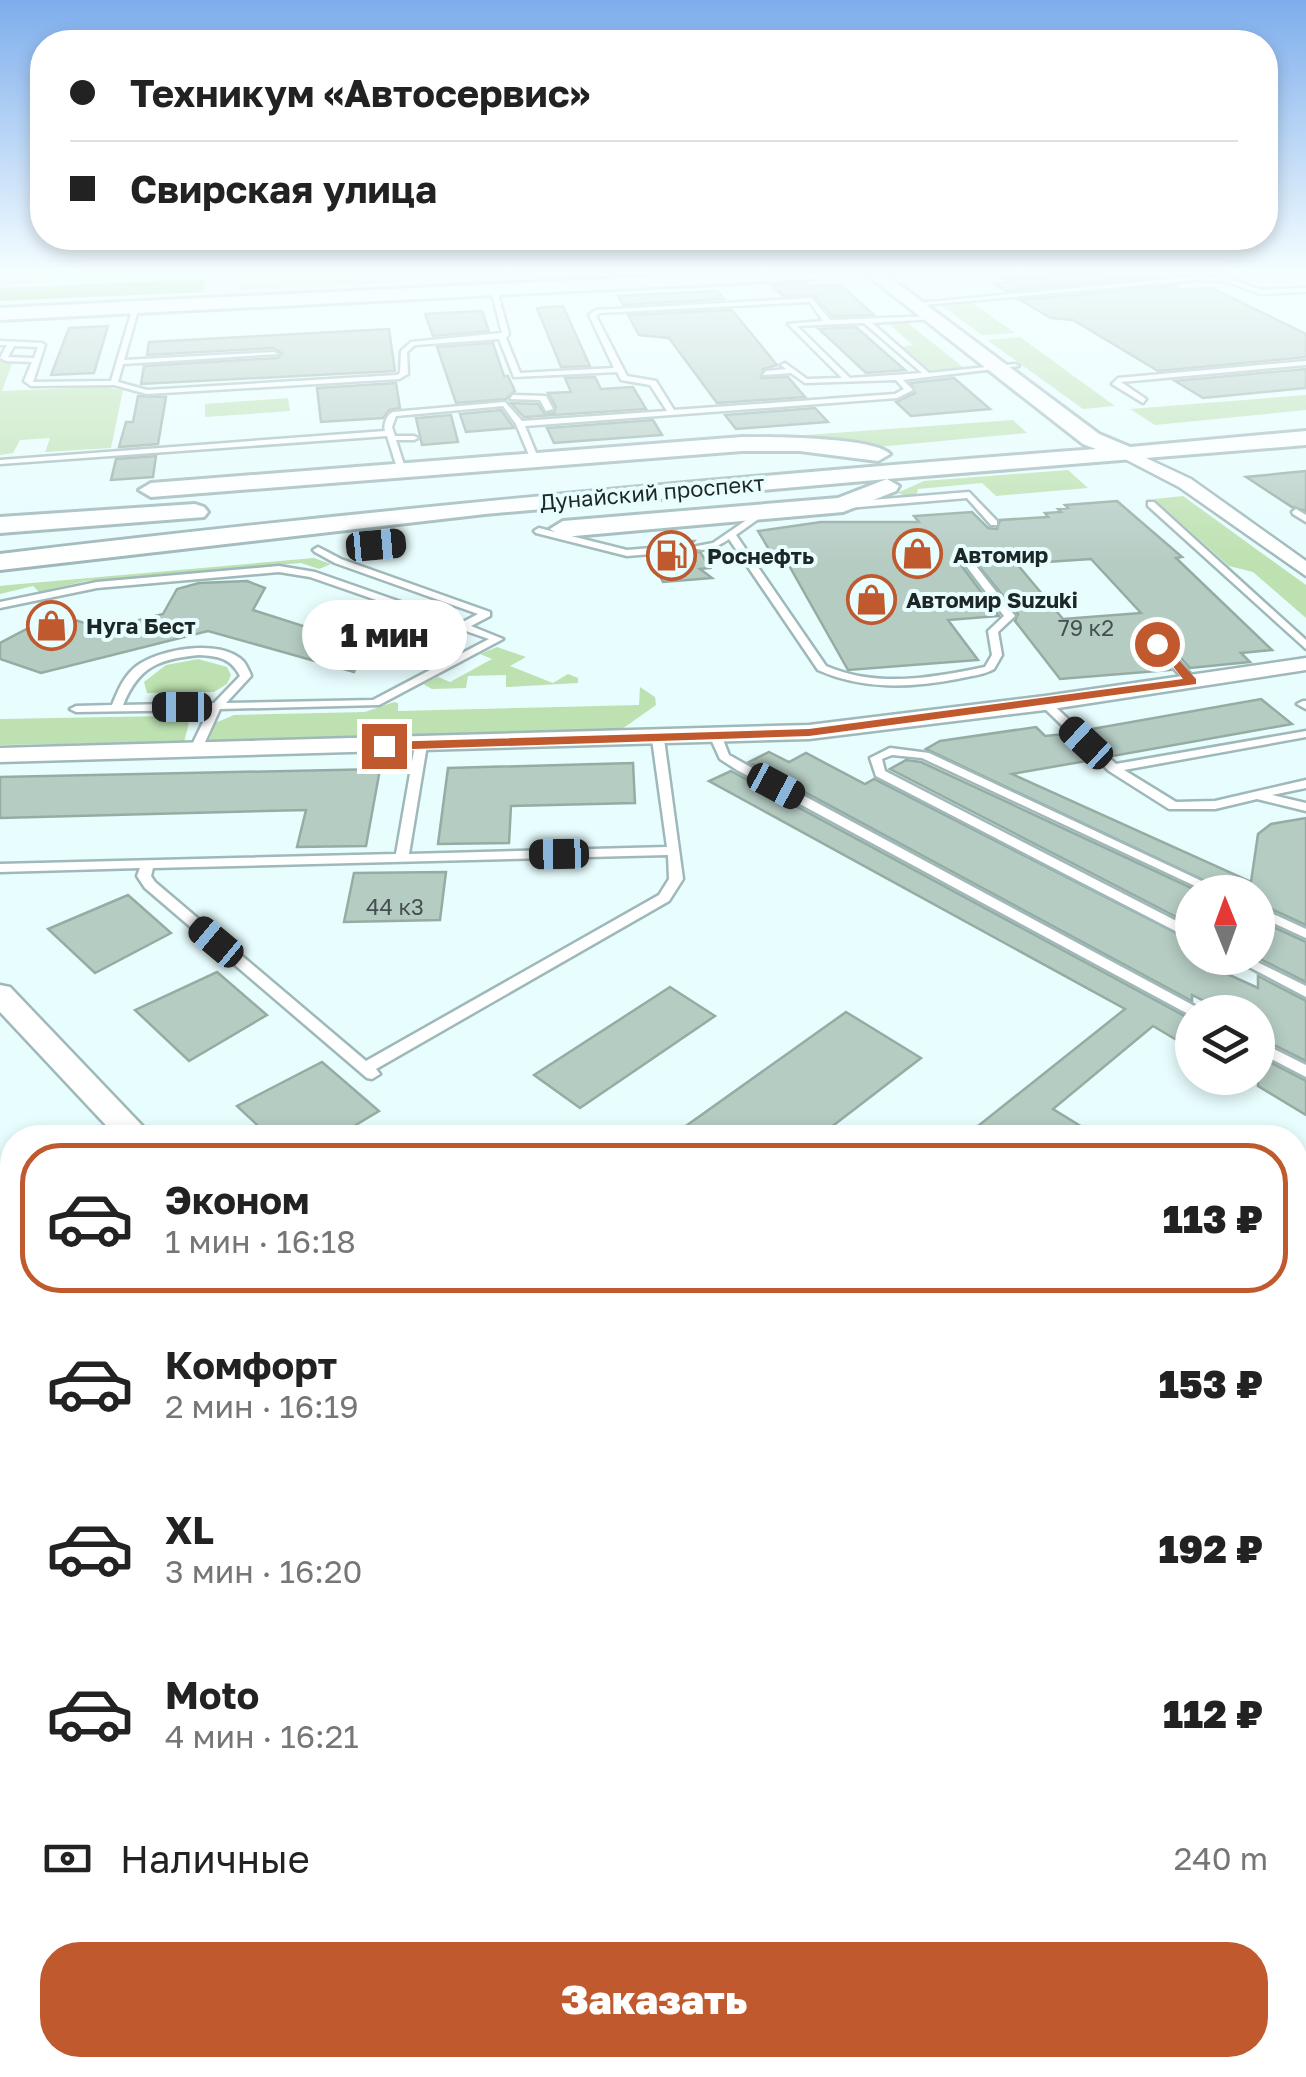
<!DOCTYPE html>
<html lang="ru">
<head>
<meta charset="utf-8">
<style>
  body { margin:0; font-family:"Golos Text",sans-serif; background:#f2f2f2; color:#222; height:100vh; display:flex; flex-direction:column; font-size:38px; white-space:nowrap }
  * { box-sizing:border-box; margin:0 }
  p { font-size:32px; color:#767676 }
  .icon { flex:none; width:55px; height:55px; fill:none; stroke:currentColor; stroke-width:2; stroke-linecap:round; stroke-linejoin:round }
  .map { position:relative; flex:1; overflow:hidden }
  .details { position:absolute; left:0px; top:1125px; width:1308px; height:952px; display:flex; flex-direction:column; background:#fff; border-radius:40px 40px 0 0; box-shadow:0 5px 15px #0003 }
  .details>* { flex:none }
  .hud { position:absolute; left:30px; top:30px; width:1248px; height:220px; border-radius:40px; box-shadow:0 5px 15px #0003; display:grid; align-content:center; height:220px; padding:0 40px; background:#fff }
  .needle { width:65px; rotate:359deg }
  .tools { position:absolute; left:1175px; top:875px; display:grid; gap:20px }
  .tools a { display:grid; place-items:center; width:100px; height:100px; border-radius:50%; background:#fff; box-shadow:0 5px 15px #0003; font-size:50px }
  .end { position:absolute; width:45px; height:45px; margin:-22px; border:12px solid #c0592d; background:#fff; box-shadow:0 0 0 5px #fff }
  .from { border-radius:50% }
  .bubble { position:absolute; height:70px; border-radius:35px; background:#fff; box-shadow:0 5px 15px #0003; font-size:32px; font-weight:800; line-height:70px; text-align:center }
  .car { position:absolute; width:30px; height:60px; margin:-30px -15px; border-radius:12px; box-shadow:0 0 8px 2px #0007; background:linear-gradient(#222 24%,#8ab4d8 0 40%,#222 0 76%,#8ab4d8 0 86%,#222 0) }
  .hud b { display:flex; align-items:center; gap:35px; height:95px; font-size:38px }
  .hud b+b { border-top:2px solid #e0e0e0 }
  .hud i { width:25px; height:25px; background:#222 }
  ul { padding:18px 0 0; list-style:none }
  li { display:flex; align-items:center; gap:30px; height:150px; margin:0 20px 15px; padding:0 20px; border:5px solid transparent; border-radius:40px }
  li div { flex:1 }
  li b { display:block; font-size:38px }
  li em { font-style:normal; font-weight:800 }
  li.on { border-color:#c0592d }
  li>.icon { width:90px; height:90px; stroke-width:1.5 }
  .pay { display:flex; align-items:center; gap:25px; height:110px; padding:0 40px; font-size:38px }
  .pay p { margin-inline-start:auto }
  .cta { display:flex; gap:20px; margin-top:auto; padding:20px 40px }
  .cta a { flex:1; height:115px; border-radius:40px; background:#c0592d; color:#fff; font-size:40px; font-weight:800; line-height:115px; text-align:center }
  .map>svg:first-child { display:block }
  .green { fill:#bde1b0 }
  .forest { fill:#8bc675 }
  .building { fill:#b5ccc3; stroke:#96aca3; stroke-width:2.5; fill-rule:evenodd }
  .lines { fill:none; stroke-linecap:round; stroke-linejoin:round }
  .lane-casing { stroke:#9fb8b9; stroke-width:5 }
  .street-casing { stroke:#9fb8b9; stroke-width:5 }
  .secondary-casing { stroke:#9fb8b9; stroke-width:6 }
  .lane { fill:#fff; fill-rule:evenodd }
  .street { fill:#fff; fill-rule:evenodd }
  .secondary { fill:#fff; fill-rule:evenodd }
  .route { fill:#c0592d }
  .labels { text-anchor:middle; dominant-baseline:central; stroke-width:8; stroke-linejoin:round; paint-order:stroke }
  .far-street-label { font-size:22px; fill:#1e2728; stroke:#e8fdfe }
  .far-poi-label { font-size:22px; font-weight:bold; fill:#1e2728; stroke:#e8fdfe; text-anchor:start }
  .number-label { font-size:22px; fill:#44504f }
</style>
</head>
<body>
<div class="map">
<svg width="1306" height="2077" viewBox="0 0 1306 2077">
  <rect width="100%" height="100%" fill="#e8fdfe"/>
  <!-- green -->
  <g class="green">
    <path d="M0,274H207L0,285Z"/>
    <path d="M302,274H402L405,282L240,290L242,277Z"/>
    <path d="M971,302L1015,333L982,335L941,305Z"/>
    <path d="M904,320L964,368L928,370L901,347L913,345L885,321Z"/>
    <path d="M1020,337L1115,406L1083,409L987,340Z"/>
    <path d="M0,361L12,364L2,391L102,387L123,390L111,448L45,452L50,438L20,440L13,453L0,455Z"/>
    <path d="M1306,395V410L1155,425L1130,409Z"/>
    <path d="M288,398L290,411L205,417V404Z"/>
    <path d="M1013,420L1027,433L878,447L779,437Z"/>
    <path d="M1068,470L1088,488L996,496L982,483L918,489L917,494L907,496L897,493L924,481Z"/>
    <path d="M1183,496L1306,585V618L1253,572L1229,566L1154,499Z"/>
    <path d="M314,558L331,564L319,569L301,563L86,581L39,592L33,586L0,594V586L9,585Z"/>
    <path d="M497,647L526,657L510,666L553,683L568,674L578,678V683L506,687V675L468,676L466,688L432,689L423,684L438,677L450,682L492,659L480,654Z"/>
    <path d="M198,659L227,667L231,675L227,684L214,692L147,693L144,682L166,665Z"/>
    <path d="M640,687L655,697L656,705L622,729L610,730L209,741L215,723L234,715L365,712L394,702L398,703V711L639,705Z"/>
    <path d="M169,716L189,723L184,742L0,745V719Z"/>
  </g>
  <!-- forest -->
  <path class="forest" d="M205,279L204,292L0,301V288Z"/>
  <!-- building -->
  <g class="building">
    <path d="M1053,274H1151L1155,276L1006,291L993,284L1010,282L1003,278Z"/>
    <path d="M806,283L809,286L841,285L874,315L832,316L815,296H783L771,285Z"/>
    <path d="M1174,286L1182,290L1212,288L1306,334V357L1158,371L1073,320L1051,318L1020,300Z"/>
    <path d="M717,291L724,299L623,305L618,296Z"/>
    <path d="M563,306L585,355L590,366L561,367L537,308Z"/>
    <path d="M732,310L777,365L763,369L761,378L788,377L805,397L717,403L669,338L639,335L628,315Z"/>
    <path d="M482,311L489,331L433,336L425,314Z"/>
    <path d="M108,326L94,373L51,375L69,328Z"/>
    <path d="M856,327L905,370L866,373L819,329Z"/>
    <path d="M389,329L395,371L141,384L144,366L278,358L282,353L274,348L147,355L149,342Z"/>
    <path d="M493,343L504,376H508L515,391L506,399L456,403L437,347Z"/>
    <path d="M1306,369V388L1203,398L1175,381Z"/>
    <path d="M595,377L601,389L633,387L646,409L524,417L511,403L538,404L545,414L554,413L556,407L548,393L571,392L565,378Z"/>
    <path d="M954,378L990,409L911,416L896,402L915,393L911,383Z"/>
    <path d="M396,383L400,408L389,410L383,418L321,422L317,388Z"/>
    <path d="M138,396L166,397L158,444L119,447L126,422H133Z"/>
    <path d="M815,408L828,422L736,429L725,415Z"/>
    <path d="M501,410L514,428L466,432L460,414Z"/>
    <path d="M451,415L458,442L422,445L416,418Z"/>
    <path d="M653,420L662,435L554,443L547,428Z"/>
    <path d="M156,456L153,477L111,480L116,459Z"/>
    <path d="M1306,471V511L1292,507L1246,477Z"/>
    <path d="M1117,501L1182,557L1176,558L1272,650L1241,653L1250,662L1190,668L1164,639L1153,638L1150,649L1170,670L1060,679L1015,621L1018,614L967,552L959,556L958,561L999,616L948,620L978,660L848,670L787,562L777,563L758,531L821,522H919L914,516L972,512L988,528L997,529L1000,520L1048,517L1045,513L1061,512L1058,509L1068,508L1065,505ZM1091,559L1141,613L1063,619L1017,564Z"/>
    <path d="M694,541L688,548L701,553L710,568L700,569L712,578L663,582L651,558L670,553L672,549L664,544Z"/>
    <path d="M247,581L265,588L253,610L306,627L362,611L375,614L411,644L360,658L354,672L208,631L41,673L0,659V643L42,621L62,616L104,629L163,614L177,589L199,583Z"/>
    <path d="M1261,699L1292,724L1113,756L1086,730Z"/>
    <path d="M1036,727L1045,736L1065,734L1092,760L1012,774L1251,882L1258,834L1271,824L1306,818V925L1258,903V892H1228L926,749L940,741Z"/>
    <path d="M769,752L789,762L806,753L865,784L874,779L1192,941V958L1258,988V976L1306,1001V1061L1258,1037V1012H1226L1192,995V1001L749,762Z"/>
    <path d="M906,760L921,762L1200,892H1192V925L890,769Z"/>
    <path d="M633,763L635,803L511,806L509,843L438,844L448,768Z"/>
    <path d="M380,769L366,846L297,847L306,810L0,818V777Z"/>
    <path d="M731,771L1192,1020V1049L1153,1026L1053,1109L1100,1138H963L1125,1009L709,781Z"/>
    <path d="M446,872L440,920L344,922L354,873Z"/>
    <path d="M128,895L171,933L95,973L48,929Z"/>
    <path d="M1258,920L1306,942V982L1258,958Z"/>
    <path d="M217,972L267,1015L189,1061L135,1010Z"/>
    <path d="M670,987L715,1016L580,1108L534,1075Z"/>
    <path d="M846,1012L921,1058L817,1138H669Z"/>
    <path d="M1258,1056L1306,1081V1115L1258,1086Z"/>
    <path d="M322,1062L379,1111L334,1138H271L237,1106Z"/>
  </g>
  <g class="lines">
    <defs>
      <g id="lane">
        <path d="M1218,275L1261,290L1306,288V292L1260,294L1225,281L1199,280L912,306L909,304L1199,276L1215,278Z"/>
        <path d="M494,288L497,290L509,334L506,338L520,373L614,368L589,315L596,310L812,298L830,320L935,316L933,319L872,323L929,373L1015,364L1019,366L903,380L913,390L897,398L525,426L539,460L535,462L531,460L516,424L503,406L396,416L392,427L395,436H414L418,438L414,440H396L406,471L402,474L398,471L387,436L0,464V460L385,431C383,425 387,414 393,412L505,402L522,421L667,411L650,385L621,380L617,372L514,377L499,339L415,345L407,352L408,374L399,379L147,394L114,385L31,386L24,381L32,362L6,361L0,358L7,345H0V341L42,343L45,345L33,382L111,381L133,307L136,305L139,307L124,360L274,352L278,354L123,364L118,382L147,390L397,375L400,373L401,351L411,342L502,333L491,290ZM810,302L823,321L788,324L842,378L807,379L785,363L781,365L786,369L766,371L763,375L791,373L805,383L896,380L904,389L895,394L674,410L656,381L627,376L596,316L600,313ZM864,323L922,373L850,378L797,326ZM14,346L38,347L34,358L8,357Z"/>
        <path d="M1306,361V365L1121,382L1146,399L1143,403L1112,384L1118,378Z"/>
        <path d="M513,395L546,396L553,409L546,411L540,400L510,399Z"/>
        <path d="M969,492L997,521V525H991L967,498L847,508L843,505L847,502Z"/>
        <path d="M1148,502H1154L1306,640V649L1148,506Z"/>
        <path d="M1296,509L1306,515V522L1293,514L1292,512Z"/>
        <path d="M761,510L768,512L736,535L826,666C877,688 932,678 985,667L992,655L988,631L1004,616L961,559L966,556L969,557L1015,616L998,632L1002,655L994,669C984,675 970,676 957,679C910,688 863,690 818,670L729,539C719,546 704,554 692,547L713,543Z"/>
        <path d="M539,528L627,550L663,547L668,550L663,553L627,556L536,533L534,531Z"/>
        <path d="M318,547L341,559L490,612V616L471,626L503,639L379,705L220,709L201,751L195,754L189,751L209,710L76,712L70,709L76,706L112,705C117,693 122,680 132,670C153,649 222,637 244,662C245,663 251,674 251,676L226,703L373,700L489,639L463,630H455L454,627L310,577L279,572L97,588L0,608V602L97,582L279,566L315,572L461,623L478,614L335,563L315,552L313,550ZM199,655C218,656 231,658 240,676L214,703L123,705C139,666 159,659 199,655Z"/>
        <path d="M1153,642H1161L1196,680V684H1188L1153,646Z"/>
        <path d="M1045,700L1049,701L1116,764L1306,731V737L1124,770L1176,802L1215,801L1306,780V788L1272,795L1306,803V811L1257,799L1215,809H1169L1109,771L1041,705V701Z"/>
        <path d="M1303,701H1306V709L1297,704Z"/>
        <path d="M716,734L722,737L729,755L745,764L1200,1009L1202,1012H1192V1016L1190,1015L737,770L720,759L710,737Z"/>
        <path d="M658,736L664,739L683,879L669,901L376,1069L380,1074L372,1079L367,1078L145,888L137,876L140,868L0,872V864L396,854L415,745L421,742L427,745L409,854L667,847L652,739ZM668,855L669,879L659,895L366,1061L155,882L151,876L153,868Z"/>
        <path d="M890,748L929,753L1225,892H1208L922,758L892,755L882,759L885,771L1192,929V938L1187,937L876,776L870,758Z"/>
        <path d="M1258,907L1306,929V938L1258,916Z"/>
        <path d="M1232,958H1249L1306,986V997Z"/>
        <path d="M1258,1041L1306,1065V1077L1258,1052Z"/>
      </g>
      <g id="street">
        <path d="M1131,451L1191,479L1306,561V576L1179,487L1125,459L1123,456Z"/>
        <path d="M1306,658V670L1045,710L809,739L0,762V748L809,725L1045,696Z"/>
        <path d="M0,985L10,987L154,1138H118L0,1012Z"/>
        <path d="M1018,2065H1079L1084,2077H1023Z"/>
      </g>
      <g id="secondary">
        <path d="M703,274H820L812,279L0,320V308Z"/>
        <path d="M866,274H885L1099,434L1130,447L1306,431V445L887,479L899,486L896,491L843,512L563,537L550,529L563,521L838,498L887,479L485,514L0,570V554C365,510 730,477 1096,449L1083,444Z"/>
        <path d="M742,437C770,437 873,437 890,454L878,461L800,451H742L151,497L139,490L151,483Z"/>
        <path d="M195,504L204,507L208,512L204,517L0,533V517Z"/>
      </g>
    </defs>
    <!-- lane casing -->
    <use href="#lane" class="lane-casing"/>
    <!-- street casing -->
    <use href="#street" class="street-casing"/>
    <!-- secondary casing -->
    <use href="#secondary" class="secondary-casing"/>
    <!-- lane -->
    <use href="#lane" class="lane"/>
    <!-- street -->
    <use href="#street" class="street"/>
    <!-- secondary -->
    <use href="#secondary" class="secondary"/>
  </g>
  <!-- sky -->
  <linearGradient id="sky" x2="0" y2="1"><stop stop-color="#7dadec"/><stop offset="0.48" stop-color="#f5feff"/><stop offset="1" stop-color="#f5feff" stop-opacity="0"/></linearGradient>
  <rect width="1306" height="565" fill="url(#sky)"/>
  <!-- route -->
  <path class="route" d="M1153,641H1161L1196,679V684L809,736L384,750L377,746L384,742L809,729L1183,679Z"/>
  <!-- icons -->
  <defs>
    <symbol id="shop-ring" viewBox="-11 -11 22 22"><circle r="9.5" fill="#e8fdfe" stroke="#c0592d" stroke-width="1.5"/><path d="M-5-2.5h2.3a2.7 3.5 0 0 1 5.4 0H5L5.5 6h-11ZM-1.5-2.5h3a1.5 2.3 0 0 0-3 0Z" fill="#c0592d"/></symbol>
    <symbol id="fuel-ring" viewBox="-11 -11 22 22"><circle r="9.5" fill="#e8fdfe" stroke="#c0592d" stroke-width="1.5"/><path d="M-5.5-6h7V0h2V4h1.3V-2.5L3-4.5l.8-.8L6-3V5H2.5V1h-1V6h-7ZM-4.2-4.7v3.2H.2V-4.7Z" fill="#c0592d"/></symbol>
  </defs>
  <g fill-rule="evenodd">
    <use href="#shop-ring" x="890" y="526" width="55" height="55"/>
    <use href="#fuel-ring" x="644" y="528" width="55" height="55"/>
    <use href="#shop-ring" x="844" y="572" width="55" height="55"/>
    <use href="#shop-ring" x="24" y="598" width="55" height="55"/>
  </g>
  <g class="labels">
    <!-- far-street labels -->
    <g class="far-street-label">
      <text transform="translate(652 492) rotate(-5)">Дунайский проспект</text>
    </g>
    <!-- far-poi labels -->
    <g class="far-poi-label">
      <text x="953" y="554">Автомир</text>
      <text x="707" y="555">Роснефть</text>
      <text x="906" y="599">Автомир Suzuki</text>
      <text x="86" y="625">Нуга Бест</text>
    </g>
    <!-- number labels -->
    <g class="number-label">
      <text x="1086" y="627">79 к2</text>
      <text x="395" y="906">44 к3</text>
    </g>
  </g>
</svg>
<div class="tools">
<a><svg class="needle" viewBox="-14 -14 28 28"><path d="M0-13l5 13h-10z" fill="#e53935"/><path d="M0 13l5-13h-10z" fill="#767676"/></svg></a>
<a><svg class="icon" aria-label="layers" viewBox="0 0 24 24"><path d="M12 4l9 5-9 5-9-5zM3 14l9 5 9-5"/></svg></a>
</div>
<i class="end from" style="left:1157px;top:644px"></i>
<i class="end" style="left:384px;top:746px"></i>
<div class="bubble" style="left:302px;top:600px;width:165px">1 мин</div>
<i class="car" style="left:376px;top:545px;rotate:85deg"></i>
<i class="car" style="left:182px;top:707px;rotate:270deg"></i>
<i class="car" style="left:1086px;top:743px;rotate:313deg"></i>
<i class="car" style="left:776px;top:786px;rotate:118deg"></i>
<i class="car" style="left:559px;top:854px;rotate:269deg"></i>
<i class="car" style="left:216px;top:942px;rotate:310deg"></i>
<div class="hud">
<b><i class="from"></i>Техникум «Автосервис»</b>
<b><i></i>Свирская улица</b>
</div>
<section class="details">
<ul>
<li class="on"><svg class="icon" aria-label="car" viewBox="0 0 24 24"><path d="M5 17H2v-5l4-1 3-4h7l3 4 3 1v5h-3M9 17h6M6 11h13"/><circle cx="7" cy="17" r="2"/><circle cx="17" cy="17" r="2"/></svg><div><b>Эконом</b><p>1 мин · 16:18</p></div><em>113 ₽</em></li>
<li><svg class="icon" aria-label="car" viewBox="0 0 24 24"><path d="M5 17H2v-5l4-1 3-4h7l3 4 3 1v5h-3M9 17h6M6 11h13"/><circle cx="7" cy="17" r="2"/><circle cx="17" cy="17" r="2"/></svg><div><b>Комфорт</b><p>2 мин · 16:19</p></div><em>153 ₽</em></li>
<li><svg class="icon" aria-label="car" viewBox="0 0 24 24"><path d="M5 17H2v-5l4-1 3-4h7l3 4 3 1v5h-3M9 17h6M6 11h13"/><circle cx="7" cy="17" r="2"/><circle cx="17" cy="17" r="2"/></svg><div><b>XL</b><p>3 мин · 16:20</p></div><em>192 ₽</em></li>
<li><svg class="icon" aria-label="car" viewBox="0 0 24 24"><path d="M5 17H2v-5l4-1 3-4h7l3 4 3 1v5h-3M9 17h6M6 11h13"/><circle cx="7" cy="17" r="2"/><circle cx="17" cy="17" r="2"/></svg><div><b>Moto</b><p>4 мин · 16:21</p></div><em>112 ₽</em></li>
</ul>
<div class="pay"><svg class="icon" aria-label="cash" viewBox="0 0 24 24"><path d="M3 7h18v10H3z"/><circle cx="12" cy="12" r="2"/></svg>Наличные<p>240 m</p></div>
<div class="cta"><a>Заказать</a></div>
</section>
</div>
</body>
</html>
